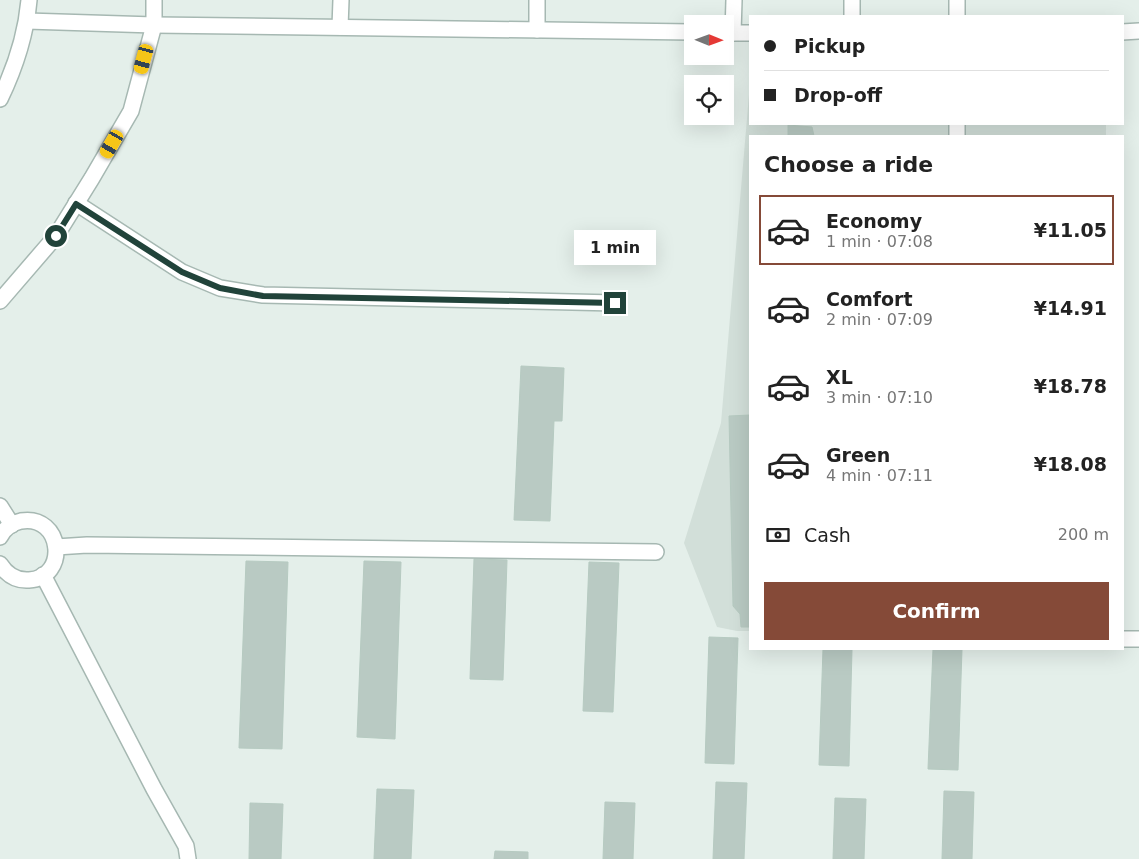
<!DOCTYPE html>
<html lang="en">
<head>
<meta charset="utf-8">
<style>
  body { margin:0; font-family:"DejaVu Sans",sans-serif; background:#f6f6f6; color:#222; height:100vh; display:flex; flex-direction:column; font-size:19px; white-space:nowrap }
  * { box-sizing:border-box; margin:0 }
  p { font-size:16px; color:#767676 }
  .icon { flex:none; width:28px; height:28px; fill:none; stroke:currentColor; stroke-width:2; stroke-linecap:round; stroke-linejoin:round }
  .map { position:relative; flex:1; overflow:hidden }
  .details { position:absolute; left:749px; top:135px; width:375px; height:515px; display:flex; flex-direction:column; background:#fff; border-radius:0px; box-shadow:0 5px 20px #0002 }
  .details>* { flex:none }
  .guide { position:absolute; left:749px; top:15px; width:375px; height:110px; border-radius:0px; box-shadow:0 5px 20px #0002; display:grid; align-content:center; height:110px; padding:0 15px; background:#fff }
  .needle { width:32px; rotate:91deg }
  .tools { position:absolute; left:684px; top:15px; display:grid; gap:10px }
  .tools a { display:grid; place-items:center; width:50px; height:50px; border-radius:0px; background:#fff; box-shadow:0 5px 20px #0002; font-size:25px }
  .end { position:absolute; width:22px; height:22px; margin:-11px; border:6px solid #21433a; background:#fff; box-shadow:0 0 0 2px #fff }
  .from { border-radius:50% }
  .bubble { position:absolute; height:35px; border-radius:0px; background:#fff; box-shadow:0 5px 20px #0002; font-size:16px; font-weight:700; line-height:35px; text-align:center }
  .car { position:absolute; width:15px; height:30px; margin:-15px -8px; border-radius:6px; box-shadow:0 0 4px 1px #0007; background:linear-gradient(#f5c518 24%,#345 0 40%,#f5c518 0 76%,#345 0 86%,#f5c518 0) }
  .guide b { display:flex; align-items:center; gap:18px; height:48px; font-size:19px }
  .guide b+b { border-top:1px solid #e0e0e0 }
  .guide i { width:12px; height:12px; background:#222 }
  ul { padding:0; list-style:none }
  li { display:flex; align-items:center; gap:15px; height:70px; margin:0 10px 8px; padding:0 5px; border:2px solid transparent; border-radius:0px }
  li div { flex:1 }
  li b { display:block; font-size:19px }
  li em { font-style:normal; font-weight:700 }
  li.active { border-color:#854a38 }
  li>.icon { width:45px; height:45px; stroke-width:1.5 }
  h2 { padding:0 15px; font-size:22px; line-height:60px }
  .pay { display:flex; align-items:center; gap:12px; height:55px; padding:0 15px; font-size:19px }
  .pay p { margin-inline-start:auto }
  .cta { display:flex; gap:10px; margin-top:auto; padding:10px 15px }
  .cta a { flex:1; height:58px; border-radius:0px; background:#854a38; color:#fff; font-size:20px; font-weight:700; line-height:58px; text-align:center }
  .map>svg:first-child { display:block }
  .built { fill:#d2dfd9 }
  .building { fill:#b9cac3; stroke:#b6cac1 }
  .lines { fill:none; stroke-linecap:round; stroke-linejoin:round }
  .minor-casing { stroke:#a6b8b2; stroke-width:18 }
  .minor { stroke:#fff; stroke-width:15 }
  .route { stroke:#21433a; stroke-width:6 }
</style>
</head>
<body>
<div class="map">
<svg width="1139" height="859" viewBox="0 0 1139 859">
  <rect width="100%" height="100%" fill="#e4efea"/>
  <!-- built -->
  <path class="built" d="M750,83V124H1106V136H750V631H737L717,627L684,543L721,423Z"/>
  <!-- building -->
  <g class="building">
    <path d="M788,125L812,127L814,136H788Z"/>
    <path d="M521,366L564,368L562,421H554L550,521L514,520Z"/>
    <path d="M750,415V627H741L740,614L733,606L729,416Z"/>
    <path d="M474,559L507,560L503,680L470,679Z"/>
    <path d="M246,561L288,562L282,749L239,748Z"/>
    <path d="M364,561L401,562L395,739L357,737Z"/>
    <path d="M589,562L619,563L613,712L583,711Z"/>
    <path d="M709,637L738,638L734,764L705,763Z"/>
    <path d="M823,649H852L849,766L819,765Z"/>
    <path d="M933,649H962L958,770L928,769Z"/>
    <path d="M716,782L747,783L744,859H713Z"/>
    <path d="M377,789L414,790L411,859H374Z"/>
    <path d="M944,791L974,792L972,859H942Z"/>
    <path d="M835,798L866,799L864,859H833Z"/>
    <path d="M605,802L635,803L633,859H603Z"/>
    <path d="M250,803L283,804L281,859H249Z"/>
    <path d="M495,851L528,852V859H494Z"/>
  </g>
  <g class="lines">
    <defs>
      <g id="minor">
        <path d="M852,16V0"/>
        <path d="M957,16V0"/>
        <path d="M27,21L154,25L692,32"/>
        <path d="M340,27L341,0"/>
        <path d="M537,30V0"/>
        <path d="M1122,32L1139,31"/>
        <path d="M725,33H750"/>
        <path d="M733,33L734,0"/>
        <path d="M0,99C15,68 26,34 29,0"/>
        <path d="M957,124V136"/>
        <path d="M76,203L182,272L220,288L263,295L615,303"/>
        <path d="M0,301L56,236L92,178L131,111L154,25V0"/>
        <path d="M0,506L12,525"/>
        <path d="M0,537C4,529 12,523 21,521C63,514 69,578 29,580C16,581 7,575 0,564"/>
        <path d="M56,547L87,545L656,552"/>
        <path d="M43,575L154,789L186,846L188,859"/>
        <path d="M1122,639H1139"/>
      </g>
    </defs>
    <!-- minor casing -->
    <use href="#minor" class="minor-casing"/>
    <!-- minor -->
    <use href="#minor" class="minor"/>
  </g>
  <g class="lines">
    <!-- route -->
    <path class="route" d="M56,236L76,204L182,272L220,288L263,296L615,303"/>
  </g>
</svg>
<div class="tools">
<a><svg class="needle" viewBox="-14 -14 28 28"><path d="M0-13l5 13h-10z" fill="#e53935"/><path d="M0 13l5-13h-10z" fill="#767676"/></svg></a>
<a><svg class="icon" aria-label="locate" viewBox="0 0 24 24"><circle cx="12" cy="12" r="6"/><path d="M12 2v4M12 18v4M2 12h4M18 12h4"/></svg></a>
</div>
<i class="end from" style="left:56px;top:236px"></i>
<i class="end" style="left:615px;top:303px"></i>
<div class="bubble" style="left:574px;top:230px;width:82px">1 min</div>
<i class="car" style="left:144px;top:59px;rotate:195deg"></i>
<i class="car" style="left:112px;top:144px;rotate:210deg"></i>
<div class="guide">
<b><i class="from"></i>Pickup</b>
<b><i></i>Drop-off</b>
</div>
<section class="details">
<h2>Choose a ride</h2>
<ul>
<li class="active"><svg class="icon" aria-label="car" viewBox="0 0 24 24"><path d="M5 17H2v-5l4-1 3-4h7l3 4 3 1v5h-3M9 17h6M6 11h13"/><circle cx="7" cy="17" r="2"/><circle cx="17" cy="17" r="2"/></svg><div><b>Economy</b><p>1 min · 07:08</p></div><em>¥11.05</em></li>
<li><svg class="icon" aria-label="car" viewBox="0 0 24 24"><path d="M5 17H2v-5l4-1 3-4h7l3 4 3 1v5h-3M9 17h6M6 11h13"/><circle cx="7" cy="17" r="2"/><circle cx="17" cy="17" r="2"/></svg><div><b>Comfort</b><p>2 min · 07:09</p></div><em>¥14.91</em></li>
<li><svg class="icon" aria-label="car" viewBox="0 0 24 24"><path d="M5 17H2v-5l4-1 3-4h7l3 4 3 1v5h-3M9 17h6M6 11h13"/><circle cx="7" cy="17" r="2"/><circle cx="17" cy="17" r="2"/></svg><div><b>XL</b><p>3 min · 07:10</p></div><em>¥18.78</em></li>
<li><svg class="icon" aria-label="car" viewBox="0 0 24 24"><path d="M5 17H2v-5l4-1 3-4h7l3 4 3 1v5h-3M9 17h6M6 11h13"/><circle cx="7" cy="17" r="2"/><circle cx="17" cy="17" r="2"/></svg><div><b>Green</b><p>4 min · 07:11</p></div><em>¥18.08</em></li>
</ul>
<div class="pay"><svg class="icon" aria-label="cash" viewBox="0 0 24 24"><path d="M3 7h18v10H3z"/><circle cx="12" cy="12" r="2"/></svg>Cash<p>200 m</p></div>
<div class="cta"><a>Confirm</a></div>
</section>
</div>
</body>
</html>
